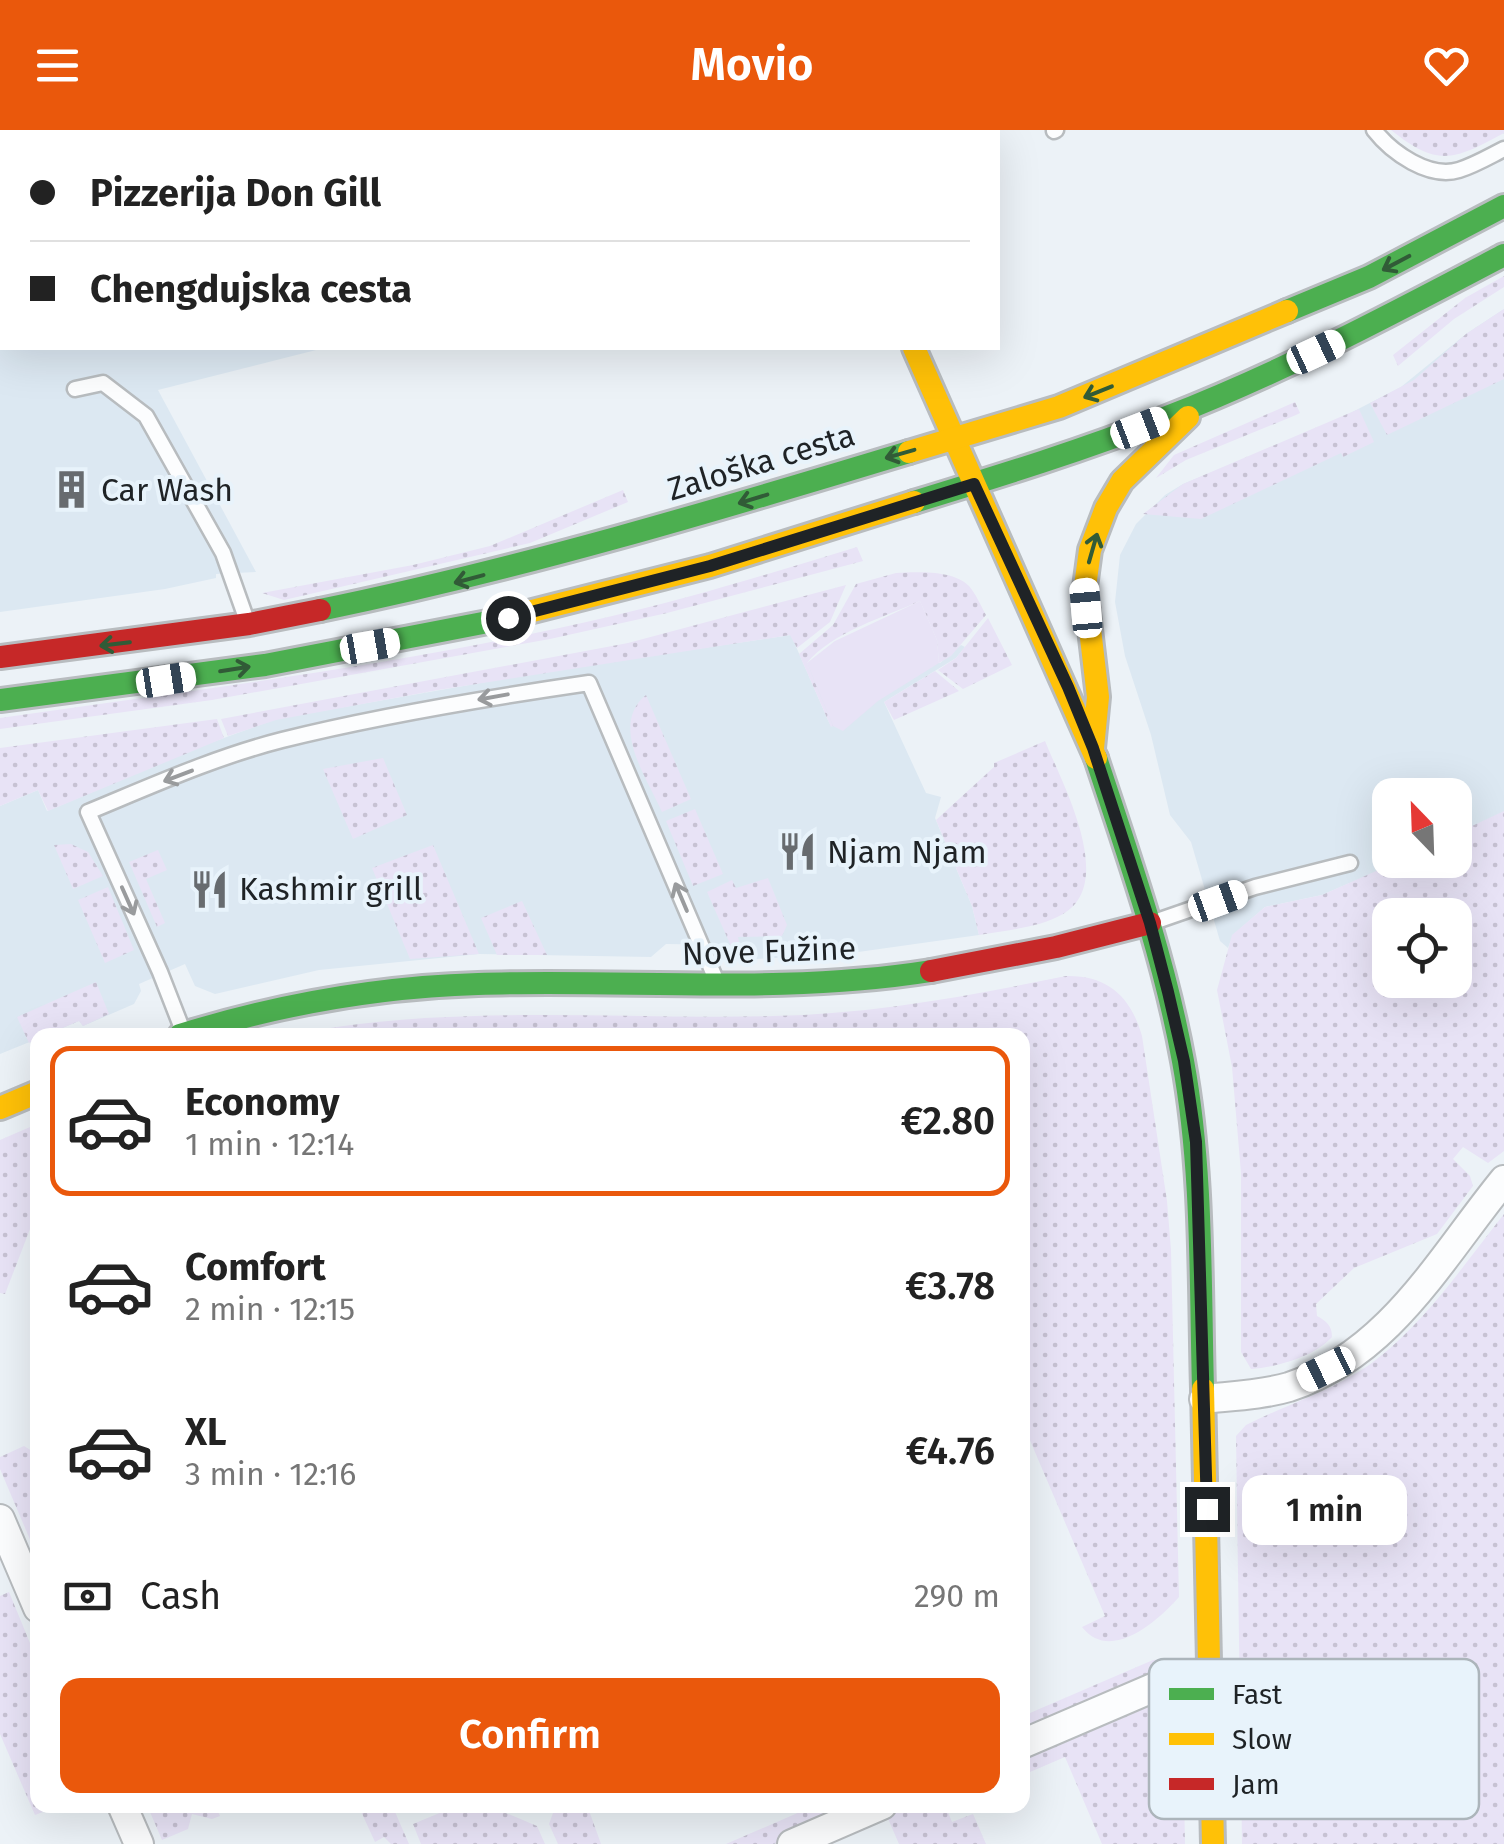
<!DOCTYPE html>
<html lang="en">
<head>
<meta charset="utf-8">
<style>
  body { margin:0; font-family:"Fira Sans",sans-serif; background:#f6f6f6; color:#222; height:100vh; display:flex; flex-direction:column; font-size:38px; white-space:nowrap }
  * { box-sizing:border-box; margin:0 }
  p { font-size:32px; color:#767676 }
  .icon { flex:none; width:55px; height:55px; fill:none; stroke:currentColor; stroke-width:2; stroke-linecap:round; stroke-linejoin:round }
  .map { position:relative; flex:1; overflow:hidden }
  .panel { position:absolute; left:30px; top:898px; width:1000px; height:785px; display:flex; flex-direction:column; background:#fff; border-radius:20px; box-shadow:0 10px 40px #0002 }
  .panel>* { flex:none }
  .banner { position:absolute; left:0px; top:0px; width:1000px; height:220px; box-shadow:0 10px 40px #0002; display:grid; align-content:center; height:220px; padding:0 30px; background:#fff }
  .needle { width:65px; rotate:337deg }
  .controls { position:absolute; left:1372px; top:648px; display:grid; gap:20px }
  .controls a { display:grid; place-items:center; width:100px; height:100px; border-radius:20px; background:#fff; box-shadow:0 10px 40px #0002; font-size:50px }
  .end { position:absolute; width:45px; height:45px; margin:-22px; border:12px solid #1f2326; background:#fff; box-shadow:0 0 0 5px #fff }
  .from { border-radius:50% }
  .bubble { position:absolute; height:70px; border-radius:20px; background:#fff; box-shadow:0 10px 40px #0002; font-size:32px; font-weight:600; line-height:70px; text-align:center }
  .car { position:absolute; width:30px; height:60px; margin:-30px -15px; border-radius:12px; box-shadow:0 0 8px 2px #0007; background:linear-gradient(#fff 24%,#345 0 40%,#fff 0 76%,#345 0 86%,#fff 0) }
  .banner b { display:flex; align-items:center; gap:35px; height:95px; font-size:38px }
  .banner b+b { border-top:2px solid #e0e0e0 }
  .banner i { width:25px; height:25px; background:#222 }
  ul { padding:18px 0 0; list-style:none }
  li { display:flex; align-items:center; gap:30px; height:150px; margin:0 20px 15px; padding:0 10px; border:5px solid transparent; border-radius:20px }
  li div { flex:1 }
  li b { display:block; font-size:38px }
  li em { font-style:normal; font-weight:600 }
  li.active { border-color:#ea580c }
  li>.icon { width:90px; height:90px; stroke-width:1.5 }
  .pay { display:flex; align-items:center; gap:25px; height:110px; padding:0 30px; font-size:38px }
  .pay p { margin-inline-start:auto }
  .action { display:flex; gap:20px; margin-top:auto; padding:20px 30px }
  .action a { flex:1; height:115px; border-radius:20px; background:#ea580c; color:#fff; font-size:40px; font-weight:600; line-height:115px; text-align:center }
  header { display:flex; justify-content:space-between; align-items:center; height:130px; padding:0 30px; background:#ea580c; color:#fff; font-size:45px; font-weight:600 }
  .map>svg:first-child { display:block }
  .built { fill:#dce8f2; fill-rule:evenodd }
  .grass { fill:url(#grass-dots); fill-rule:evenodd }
  .green { fill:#e8e3f6 }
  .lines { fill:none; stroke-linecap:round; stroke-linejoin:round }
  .lane-casing { stroke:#b8bcbf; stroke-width:19 }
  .street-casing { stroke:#b8bcbf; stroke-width:32 }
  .fast-casing { stroke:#b8bcbf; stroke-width:28 }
  .slow-casing { stroke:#b8bcbf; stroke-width:28 }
  .jam-casing { stroke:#b8bcbf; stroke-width:28 }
  .lane { stroke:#fcfdfe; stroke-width:14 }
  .street { stroke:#fcfdfe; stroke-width:28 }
  .fast { stroke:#4caf50; stroke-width:22 }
  .slow { stroke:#ffc107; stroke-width:22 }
  .jam { stroke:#c62828; stroke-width:22 }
  .oneway { stroke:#315b37 }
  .oneway2 { stroke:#999b9d }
  .route { stroke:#1f2326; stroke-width:12 }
  .labels { text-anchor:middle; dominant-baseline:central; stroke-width:8; stroke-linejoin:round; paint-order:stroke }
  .street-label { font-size:32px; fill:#1f2326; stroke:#e8f3fb }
  .poi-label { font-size:32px; fill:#1f2326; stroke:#e8f3fb; text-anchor:start }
  .key { fill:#e8f3fb; stroke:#acb5bb; stroke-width:2.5 }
  .key-label { font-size:28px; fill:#1f2326 }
</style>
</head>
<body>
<header><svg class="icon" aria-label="menu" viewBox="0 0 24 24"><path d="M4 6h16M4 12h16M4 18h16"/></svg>Movio<svg class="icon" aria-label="heart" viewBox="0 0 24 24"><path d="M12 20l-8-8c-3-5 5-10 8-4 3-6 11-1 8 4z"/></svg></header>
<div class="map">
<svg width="1504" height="1714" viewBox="0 0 1504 1714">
  <defs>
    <pattern id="grass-dots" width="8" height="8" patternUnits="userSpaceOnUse" patternTransform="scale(2.5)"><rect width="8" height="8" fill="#e8e3f6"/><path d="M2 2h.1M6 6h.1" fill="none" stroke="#c7c2d3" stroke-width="1.8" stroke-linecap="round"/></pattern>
  </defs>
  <rect width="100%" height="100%" fill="#ecf2f7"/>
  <!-- built -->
  <g class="built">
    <path d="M0,0H257L258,2H2V218H324L158,260L256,442L216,444V448L165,459L0,482Z"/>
    <path d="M1504,179V710L1452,738L1352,752L1322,765L1265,777L1233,805L1228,818L1220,811L1191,712L1170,685L1151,605L1125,526L1115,472L1120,425L1136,394L1165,365L1183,354L1327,295L1401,257L1466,204ZM1390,665H1455V730H1390Z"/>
    <path d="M791,505L831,597L807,533H940L961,515L965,517L956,528L884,572L926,663L941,667L935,688L972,776L979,805L844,824L757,829L734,823L730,815L666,814L651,827L479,824L319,840L215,864L195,856L185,834L139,854L141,861L134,874L83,896L79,891L46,905H38L37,909L0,924V676L38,660L47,681L202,616L276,589L560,539Z"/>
  </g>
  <!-- grass -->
  <g class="grass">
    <path d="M1391,0H1504V3C1454,30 1438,38 1391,0Z"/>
    <path d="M1504,146V157L1454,189L1398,236L1393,225L1465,168Z"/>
    <path d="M1504,179V249L1387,305L1370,273L1414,250L1466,204Z"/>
    <path d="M1295,272L1300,283L1296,285L1186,330L1156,348L1174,325Z"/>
    <path d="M1359,279L1374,312L1343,327L1341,323L1201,389L1143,384L1183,354Z"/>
    <path d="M623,360L628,372L530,413L284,470L262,463L413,435L490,416Z"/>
    <path d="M857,417L863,431L667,483L550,509L212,570L0,599V588C203,559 408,534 608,487C692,468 774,442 857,417Z"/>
    <path d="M896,443C917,442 953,440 969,456C976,464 981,476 986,485L951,526L939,533L937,510L920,471C885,487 832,502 807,533L833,596L831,597L799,524L833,495L856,454Z"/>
    <path d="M846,455L830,492L797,518L790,505L438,560L276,590L228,606L221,589L628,513Z"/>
    <path d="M988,488L1012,535L963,559L938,540L956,528Z"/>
    <path d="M935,541L959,561L894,590L884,572Z"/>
    <path d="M646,565L691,669L662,682C647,648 609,595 646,565Z"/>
    <path d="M217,589L224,608L48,681L38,660L0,676V618Z"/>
    <path d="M1045,611C1062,653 1117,753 1063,784C1039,798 1006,800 979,805L972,776L936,690L994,637V633Z"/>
    <path d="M383,628L407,685L353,709L323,639Z"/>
    <path d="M695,679L723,744L693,756L666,691Z"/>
    <path d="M1504,681V1021L1488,1033L1463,1017L1453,1029L1470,1046L1473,1056L1437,1104L1354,1138L1316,1174L1317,1186C1326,1191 1332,1195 1332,1207C1314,1227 1277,1237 1251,1239L1241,1222V1043L1232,937L1217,860L1232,805L1265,777L1322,765L1401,730H1455V704ZM1390,785H1455V850H1390Z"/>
    <path d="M71,714L88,722L103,746L73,759L54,715Z"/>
    <path d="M433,715L479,824L410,829L372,738Z"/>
    <path d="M158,720L167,740L146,749L165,793L157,797L129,732Z"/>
    <path d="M768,748L787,795L782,806L738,807L742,825L734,823L707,762L732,750L736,758Z"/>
    <path d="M108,757L134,820L105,833L78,770Z"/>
    <path d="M522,771L547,825H497L481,788Z"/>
    <path d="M1066,846C1108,845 1131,867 1142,906L1167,1071L1171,1120L1179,1467C1157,1492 1110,1533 1082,1497L1105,1486L1023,1294L1022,905H607L605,902L597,905H290C450,873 611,890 773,886C872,884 969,866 1066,846Z"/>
    <path d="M96,852L109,884L83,896L79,891L46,905H38L37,909L29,913L17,887Z"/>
    <path d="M37,994V1081L5,1164L0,1163V1010Z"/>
    <path d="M1504,1084V1714H1242L1236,1306L1246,1295C1289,1273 1339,1259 1377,1229C1427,1190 1465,1133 1504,1084Z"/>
    <path d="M24,1316L37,1324V1426L0,1339V1327Z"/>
    <path d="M9,1462L37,1530L38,1675H46L43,1682L35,1685L0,1604V1466Z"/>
    <path d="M1165,1529L1178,1534L1023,1606V1586L1153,1530Z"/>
    <path d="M1182,1555L1185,1714H1102L1065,1627L1023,1645L1022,1625Z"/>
    <path d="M147,1675H215L220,1686L212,1689L192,1684L188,1699L162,1710Z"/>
    <path d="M358,1675H392L409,1714H391L384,1707L375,1712Z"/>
    <path d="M459,1675H487L537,1696L545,1714H421L413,1694Z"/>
    <path d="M556,1675H587L601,1714H558L549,1694Z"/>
    <path d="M816,1675H865L774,1714H726Z"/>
    <path d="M908,1675H945L952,1692L973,1684L986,1714H899L886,1684Z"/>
  </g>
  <!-- green -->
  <path class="green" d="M920,471L937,510L939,533L878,571L843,601L833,596L807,533L835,511Z"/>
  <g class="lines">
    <defs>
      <g id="lane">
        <path d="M1374,0C1392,23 1429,49 1459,40C1475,35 1490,26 1504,19"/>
        <path d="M1054,1L1056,0"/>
        <path d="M737,2L742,0"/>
        <path d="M75,259L103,253L146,286L223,423L246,488"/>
        <path d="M1151,793L1255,757L1350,733"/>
        <path d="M183,901L160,842L88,682C151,656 215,627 282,610C382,585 486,568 589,553L717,852"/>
      </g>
      <g id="street">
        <path d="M1204,1269C1232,1266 1262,1265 1289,1257C1390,1224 1441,1127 1504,1050"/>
        <path d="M0,1389L38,1478"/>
        <path d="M1022,1614L1183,1545L1210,1546"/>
        <path d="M122,1675L139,1714"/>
        <path d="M792,1714L882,1675"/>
      </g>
      <g id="fast">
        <path d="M1287,181L1369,147L1504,76"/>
        <path d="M914,372C999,346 1084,320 1167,287C1283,242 1394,183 1504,125"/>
        <path d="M320,480C520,439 714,381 909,322"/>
        <path d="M0,570L265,535L493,491"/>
        <path d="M1096,628C1129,728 1164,827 1183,931C1203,1039 1200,1150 1203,1259"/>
        <path d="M180,905C277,875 376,857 478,854C630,849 780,865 931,841"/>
      </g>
      <g id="slow">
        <path d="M914,218L1096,628"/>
        <path d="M909,322L1059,277L1287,181"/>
        <path d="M493,491L710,436L914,372"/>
        <path d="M1093,618L1098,567L1085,457L1090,420L1106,378L1122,351L1188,287"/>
        <path d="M0,978L38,962"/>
        <path d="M1203,1259L1213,1714"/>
      </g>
      <g id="jam">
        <path d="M821,0L822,2"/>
        <path d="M0,527L249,494L320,480"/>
        <path d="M931,841L1056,817L1150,793"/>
      </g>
    </defs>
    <!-- lane casing -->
    <use href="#lane" class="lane-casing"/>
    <!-- street casing -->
    <use href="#street" class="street-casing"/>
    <!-- fast casing -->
    <use href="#fast" class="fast-casing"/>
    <!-- slow casing -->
    <use href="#slow" class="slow-casing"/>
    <!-- jam casing -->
    <use href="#jam" class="jam-casing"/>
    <!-- lane -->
    <use href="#lane" class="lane"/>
    <!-- street -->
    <use href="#street" class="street"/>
    <!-- fast -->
    <use href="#fast" class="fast"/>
    <!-- slow -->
    <use href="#slow" class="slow"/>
    <!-- jam -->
    <use href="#jam" class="jam"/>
  </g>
  <!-- one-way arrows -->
  <defs><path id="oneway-shaft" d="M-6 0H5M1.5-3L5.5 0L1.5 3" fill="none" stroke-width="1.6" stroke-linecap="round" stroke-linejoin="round" transform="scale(2.5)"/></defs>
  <g class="oneway">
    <use href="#oneway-shaft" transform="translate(1396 133) rotate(152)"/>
    <use href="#oneway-shaft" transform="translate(1098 262) rotate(158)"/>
    <use href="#oneway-shaft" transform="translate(900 324) rotate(164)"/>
    <use href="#oneway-shaft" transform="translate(753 369) rotate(163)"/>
    <use href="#oneway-shaft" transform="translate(1093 418) rotate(-74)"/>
    <use href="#oneway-shaft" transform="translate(469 449) rotate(165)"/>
    <use href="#oneway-shaft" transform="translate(115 514) rotate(173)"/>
    <use href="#oneway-shaft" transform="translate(235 539) rotate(-9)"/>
  </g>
  <g class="oneway2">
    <use href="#oneway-shaft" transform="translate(493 567) rotate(170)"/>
    <use href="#oneway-shaft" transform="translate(178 646) rotate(159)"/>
    <use href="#oneway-shaft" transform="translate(681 767) rotate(-113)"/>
    <use href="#oneway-shaft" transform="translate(128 771) rotate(66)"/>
  </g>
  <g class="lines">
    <!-- route -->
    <path class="route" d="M508,488L710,436L974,354L1068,557L1093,618L1150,793L1168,862L1184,931L1196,1012L1207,1379"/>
  </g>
  <!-- icons -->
  <defs>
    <symbol id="building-bare" viewBox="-9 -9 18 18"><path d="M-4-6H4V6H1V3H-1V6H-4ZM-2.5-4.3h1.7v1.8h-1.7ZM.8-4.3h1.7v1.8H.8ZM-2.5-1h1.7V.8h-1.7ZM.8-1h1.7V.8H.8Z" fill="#676b6f" stroke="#e8f3fb" stroke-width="2.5" paint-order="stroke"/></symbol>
    <symbol id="restaurant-bare" viewBox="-9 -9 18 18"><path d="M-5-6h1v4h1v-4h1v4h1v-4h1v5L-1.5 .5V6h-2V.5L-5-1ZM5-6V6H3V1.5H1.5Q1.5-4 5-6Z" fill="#676b6f" stroke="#e8f3fb" stroke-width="2.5" paint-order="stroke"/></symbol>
  </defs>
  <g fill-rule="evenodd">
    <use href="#building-bare" x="44" y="332" width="55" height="55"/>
    <use href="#restaurant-bare" x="770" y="694" width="55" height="55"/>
    <use href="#restaurant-bare" x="182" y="732" width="55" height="55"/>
  </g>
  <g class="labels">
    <!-- street labels -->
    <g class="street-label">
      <text transform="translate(761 332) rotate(-17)">Zaloška cesta</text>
      <text transform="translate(769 821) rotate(-2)">Nove Fužine</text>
    </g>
    <!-- poi labels -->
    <g class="poi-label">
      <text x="101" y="360">Car Wash</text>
      <text x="827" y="722">Njam Njam</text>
      <text x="239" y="759">Kashmir grill</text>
    </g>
  </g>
  <!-- legend -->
  <rect x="1149" y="1529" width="330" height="160" rx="15" class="key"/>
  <rect x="1169" y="1558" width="45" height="12" fill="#4caf50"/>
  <rect x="1169" y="1603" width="45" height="12" fill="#ffc107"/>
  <rect x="1169" y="1648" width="45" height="12" fill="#c62828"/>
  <g class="key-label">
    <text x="1232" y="1574">Fast</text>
    <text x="1232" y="1619">Slow</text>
    <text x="1232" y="1664">Jam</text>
  </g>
</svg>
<div class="controls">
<a><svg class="needle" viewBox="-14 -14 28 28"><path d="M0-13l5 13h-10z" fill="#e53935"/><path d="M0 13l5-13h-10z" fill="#767676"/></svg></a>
<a><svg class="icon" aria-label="locate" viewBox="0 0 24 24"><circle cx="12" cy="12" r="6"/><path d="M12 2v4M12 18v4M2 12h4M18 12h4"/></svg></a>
</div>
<i class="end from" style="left:508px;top:488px"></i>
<i class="end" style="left:1207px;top:1379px"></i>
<div class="bubble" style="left:1242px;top:1345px;width:165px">1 min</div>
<i class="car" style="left:1316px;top:222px;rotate:65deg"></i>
<i class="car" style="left:1140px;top:298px;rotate:69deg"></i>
<i class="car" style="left:1086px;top:478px;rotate:355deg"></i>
<i class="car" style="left:370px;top:516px;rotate:80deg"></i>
<i class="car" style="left:166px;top:550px;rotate:81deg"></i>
<i class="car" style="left:1218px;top:771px;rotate:70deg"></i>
<i class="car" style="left:1326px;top:1239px;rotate:244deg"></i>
<div class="banner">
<b><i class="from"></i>Pizzerija Don Gill</b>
<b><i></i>Chengdujska cesta</b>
</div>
<section class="panel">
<ul>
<li class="active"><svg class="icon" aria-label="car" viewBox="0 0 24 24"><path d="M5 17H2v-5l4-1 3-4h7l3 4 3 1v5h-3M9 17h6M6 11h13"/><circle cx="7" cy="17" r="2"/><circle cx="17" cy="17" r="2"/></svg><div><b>Economy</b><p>1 min · 12:14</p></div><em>€2.80</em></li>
<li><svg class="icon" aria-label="car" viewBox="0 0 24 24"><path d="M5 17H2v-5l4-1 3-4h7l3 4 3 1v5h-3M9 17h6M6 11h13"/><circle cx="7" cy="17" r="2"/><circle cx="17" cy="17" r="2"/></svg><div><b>Comfort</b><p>2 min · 12:15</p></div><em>€3.78</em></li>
<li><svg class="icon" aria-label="car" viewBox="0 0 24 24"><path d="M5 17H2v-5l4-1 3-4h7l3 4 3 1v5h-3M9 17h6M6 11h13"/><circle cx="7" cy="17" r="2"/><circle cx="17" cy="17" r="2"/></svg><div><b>XL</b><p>3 min · 12:16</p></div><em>€4.76</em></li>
</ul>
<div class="pay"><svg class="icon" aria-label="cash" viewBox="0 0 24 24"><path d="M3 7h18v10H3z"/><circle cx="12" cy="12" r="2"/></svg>Cash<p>290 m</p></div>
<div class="action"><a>Confirm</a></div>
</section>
</div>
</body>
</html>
